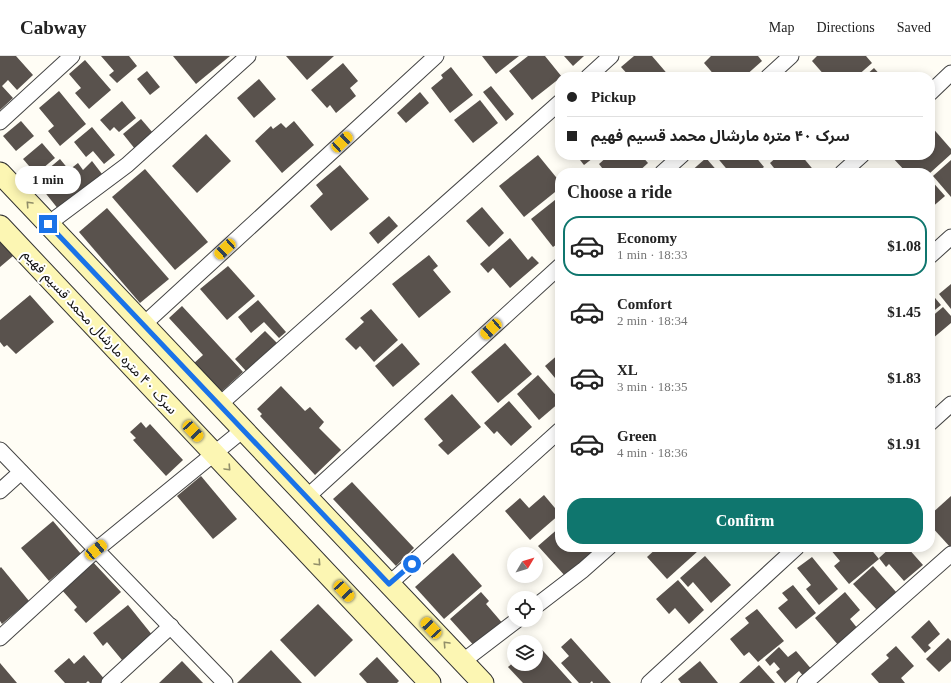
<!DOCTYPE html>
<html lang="en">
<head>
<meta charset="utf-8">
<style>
  body { margin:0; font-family:"Times New Roman","Noto Sans Arabic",serif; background:#f2f2f2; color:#222; height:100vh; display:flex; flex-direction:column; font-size:15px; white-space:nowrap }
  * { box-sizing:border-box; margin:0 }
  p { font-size:13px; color:#767676 }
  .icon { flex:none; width:22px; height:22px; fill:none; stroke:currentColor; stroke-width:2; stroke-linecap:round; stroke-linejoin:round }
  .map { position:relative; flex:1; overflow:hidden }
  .sheet { position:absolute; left:555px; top:112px; width:380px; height:384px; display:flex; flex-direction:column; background:#fff; border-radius:16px; box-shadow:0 2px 10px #0003 }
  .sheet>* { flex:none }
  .hud { position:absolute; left:555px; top:16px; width:380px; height:88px; border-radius:16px; box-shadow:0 2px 10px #0003; display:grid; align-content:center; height:88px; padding:0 12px; background:#fff }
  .needle { width:26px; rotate:52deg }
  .tools { position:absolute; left:507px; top:491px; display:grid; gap:8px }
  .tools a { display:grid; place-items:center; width:36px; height:36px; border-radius:50%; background:#fff; box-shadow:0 2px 10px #0003; font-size:20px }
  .end { position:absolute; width:18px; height:18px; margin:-9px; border:5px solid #1a73e8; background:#fff; box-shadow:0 0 0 2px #fff }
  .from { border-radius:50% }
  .bubble { position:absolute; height:28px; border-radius:14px; background:#fff; box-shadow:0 2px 10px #0003; font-size:13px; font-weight:600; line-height:28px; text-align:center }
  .car { position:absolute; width:12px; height:24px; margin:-12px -6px; border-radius:5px; box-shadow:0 0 3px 1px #0007; background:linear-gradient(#f5c518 24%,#345 0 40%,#f5c518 0 76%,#345 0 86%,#f5c518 0) }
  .hud b { display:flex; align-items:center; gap:14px; height:38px; font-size:15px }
  .hud b+b { border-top:1px solid #e0e0e0 }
  .hud i { width:10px; height:10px; background:#222 }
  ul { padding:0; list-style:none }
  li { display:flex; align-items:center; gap:12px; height:60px; margin:0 8px 6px; padding:0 4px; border:2px solid transparent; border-radius:16px }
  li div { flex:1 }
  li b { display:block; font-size:15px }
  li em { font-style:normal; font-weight:600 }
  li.active { border-color:#0f766e }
  li>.icon { width:36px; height:36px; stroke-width:1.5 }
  h2 { padding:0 12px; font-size:18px; line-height:48px }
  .primary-button { display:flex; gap:8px; margin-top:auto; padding:8px 12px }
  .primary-button a { flex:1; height:46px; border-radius:16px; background:#0f766e; color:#fff; font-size:16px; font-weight:600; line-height:46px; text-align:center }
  header { display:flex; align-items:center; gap:24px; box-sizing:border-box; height:56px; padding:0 20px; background:#fff; border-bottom:1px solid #e0e0e0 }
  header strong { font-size:19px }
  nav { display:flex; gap:22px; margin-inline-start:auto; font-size:14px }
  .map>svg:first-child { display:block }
  .building { fill:#59524d }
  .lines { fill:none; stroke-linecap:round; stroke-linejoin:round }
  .street-casing { stroke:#444; stroke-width:17 }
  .secondary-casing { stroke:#333; stroke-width:23 }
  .street { stroke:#fff; stroke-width:15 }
  .secondary { stroke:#fcf6b3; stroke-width:21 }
  .oneway { stroke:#928f6a }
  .route { stroke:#1a73e8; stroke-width:5 }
  .labels { text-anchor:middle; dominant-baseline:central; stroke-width:4; stroke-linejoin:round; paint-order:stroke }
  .street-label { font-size:14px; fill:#111; stroke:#fff }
</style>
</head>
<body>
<header>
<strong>Cabway</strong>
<nav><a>Map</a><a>Directions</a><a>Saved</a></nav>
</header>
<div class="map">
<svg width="951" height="627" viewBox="0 0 951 627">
  <rect width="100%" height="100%" fill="#fffdf5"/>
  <!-- building -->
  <g class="building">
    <path d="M0,0H16L33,19L17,34L8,24L2,30L13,42L0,54Z"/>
    <path d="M101,0H129L137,10L117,27L109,19L114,15Z"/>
    <path d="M173,0H230L196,28Z"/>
    <path d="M286,0H334L307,24Z"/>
    <path d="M482,0H519L496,18Z"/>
    <path d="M528,0H545L562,21H560V22L532,44L509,15Z"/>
    <path d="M564,0H584L573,10Z"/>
    <path d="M634,0H652L670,21H630L621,11Z"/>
    <path d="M711,0H758L762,5L744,21H716L704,7Z"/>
    <path d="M817,0H866L872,7L856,21H826L812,5Z"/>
    <path d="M85,4L111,34L89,53L75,37L81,32L69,18Z"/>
    <path d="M343,7L358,25L350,32L356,40L336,57L330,49L327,52L311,34Z"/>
    <path d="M451,11L473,39L450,57L431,32L443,22L441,19Z"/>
    <path d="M874,12L882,21H864Z"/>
    <path d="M147,15L160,31L150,39L137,23Z"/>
    <path d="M259,23L276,43L254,62L237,42Z"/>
    <path d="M491,30L514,58L506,65L483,36Z"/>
    <path d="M59,35L86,68L60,90L48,75L54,70L39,52Z"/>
    <path d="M420,36L429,47L406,67L397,57Z"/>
    <path d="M480,44L498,67L473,87L454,64Z"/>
    <path d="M122,45L136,62L119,76L114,71L110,75L100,64Z"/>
    <path d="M141,63L153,77L135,93L123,78Z"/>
    <path d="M21,65L34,80L16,95L3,80Z"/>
    <path d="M294,65L314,89L282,117L255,85L271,70L273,73L281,67L286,72Z"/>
    <path d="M930,69L951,93V98L930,117H907L890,99H930Z"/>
    <path d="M92,71L115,99L104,108L93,95L86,101L74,86Z"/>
    <path d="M206,78L231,105L197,137L172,110Z"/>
    <path d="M42,87L55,102L36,118L23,103Z"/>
    <path d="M538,99L560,126V132L524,161L499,130Z"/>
    <path d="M576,99H597L584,109Z"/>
    <path d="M609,99H641L648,107L637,117H606L599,108Z"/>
    <path d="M715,99H754L764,111L756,117H730Z"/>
    <path d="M779,99H801L816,117H778L770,107Z"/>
    <path d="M706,102L719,117H689Z"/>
    <path d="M60,103L69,114L78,107L83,114L92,105L102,118L59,154L35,124Z"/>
    <path d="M951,104V141L933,120Z"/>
    <path d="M340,109L369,143L331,175L310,150L323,138L316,129Z"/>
    <path d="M145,113L208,186L175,214L112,141Z"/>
    <path d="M930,123L945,140L930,153Z"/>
    <path d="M560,140V186L553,191L531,163Z"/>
    <path d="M482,151L504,177L489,191L466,165Z"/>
    <path d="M107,152L169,223L140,247L79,176Z"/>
    <path d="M389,160L398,170L378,188L369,177Z"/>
    <path d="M0,179L2,187L13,200L0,211Z"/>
    <path d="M510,182L528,204L532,200L539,207L510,232L493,212L488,217L480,208Z"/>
    <path d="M429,199L438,210L433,214L451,236L419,262L392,228Z"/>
    <path d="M228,210L255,240L227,264L200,233Z"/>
    <path d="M951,228V253L939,238Z"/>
    <path d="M930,236L941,249L930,258Z"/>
    <path d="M30,239L54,266L16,298L7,289L4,291L0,286V264Z"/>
    <path d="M258,244L286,276L279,282L264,266L251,277L238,261Z"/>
    <path d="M182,250L243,316L220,337L193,308L203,299L169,262Z"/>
    <path d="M943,251L951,260V267L932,283L930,281V262Z"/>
    <path d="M371,253L398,284L374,306L360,290L356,294L345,283L364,266L360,262Z"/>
    <path d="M265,275L277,287L246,315L235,303Z"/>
    <path d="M402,287L420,308L393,331L375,310Z"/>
    <path d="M505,287L532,318L498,347L471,316Z"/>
    <path d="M560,297V328L545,310Z"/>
    <path d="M538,319L560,344V346L539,364L517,338Z"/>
    <path d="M281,330L305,355L310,351L324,366L319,372L341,394L315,419L260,360L262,358L257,353Z"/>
    <path d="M452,338L481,371L448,399L438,389L443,385L424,363Z"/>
    <path d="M509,345L532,371L511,390L497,375L494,378L484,367Z"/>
    <path d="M141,366L146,372L150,368L183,404L166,420L133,384L136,382L130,376Z"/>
    <path d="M201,420L237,463L213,483L177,440Z"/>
    <path d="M352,426L414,492L396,510L333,443Z"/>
    <path d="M544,439L560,458L530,484L505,455L520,442L529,452Z"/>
    <path d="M951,440V492L930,469V459Z"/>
    <path d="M53,465L81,498L49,525L21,492Z"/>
    <path d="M560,471V491H595L597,494L566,521L538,490Z"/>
    <path d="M658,491H695L698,495L667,523L647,501Z"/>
    <path d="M833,491H869L879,503L849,528L834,510L840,505L830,493Z"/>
    <path d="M891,491H907L923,509L904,525L889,508L886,511L879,502Z"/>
    <path d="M453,497L482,530L444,563L415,531Z"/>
    <path d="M705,500L731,529L711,547L693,526L688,531L680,522Z"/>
    <path d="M812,501L838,533L819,549L806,533L811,529L797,512Z"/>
    <path d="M92,505L121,536L86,567L74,554L77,551L61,533Z"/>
    <path d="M873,510L897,537L877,554L853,528Z"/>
    <path d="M1,511L29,545L2,568L0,565V512Z"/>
    <path d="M678,524L704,554L689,568L675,552L669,558L656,543Z"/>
    <path d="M793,529L816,557L796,573L778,552L788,544L782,537Z"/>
    <path d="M481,536L489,545L486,548L504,569L477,593L450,563Z"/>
    <path d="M845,536L860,554L850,563L858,573L839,590L815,562Z"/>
    <path d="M318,548L353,584L315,621L280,584Z"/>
    <path d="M128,549L153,580L122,604L107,586L103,590L93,577Z"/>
    <path d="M757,553L784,585L758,606L749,596L744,600L730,583L749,567L745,562Z"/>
    <path d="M929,564L940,578L928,589L931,592L925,597L911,581Z"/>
    <path d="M571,582L611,627H593L592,625L590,627H579L561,607L569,600L561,591Z"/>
    <path d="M948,582L951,585V605L939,616L926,603Z"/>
    <path d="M536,587L572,627H523L508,611L514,606V608H536Z"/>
    <path d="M896,590L914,610L901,622L905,627H879L871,618L889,602L886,599Z"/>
    <path d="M779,591L788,601L796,595L813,615L805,622L799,615L785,627L776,616L780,613L774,606L770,610L765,604Z"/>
    <path d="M271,594L302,627H237Z"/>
    <path d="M84,599L106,625L104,627H90L88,625L86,627H65L54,615L69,602L74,608Z"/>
    <path d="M377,601L399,625L397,627H367L359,618Z"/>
    <path d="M182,605L203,627H159Z"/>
    <path d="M700,605L718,627H681L678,623Z"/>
    <path d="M0,607L17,627H0Z"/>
    <path d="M759,609L775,627H739Z"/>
  </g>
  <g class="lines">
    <defs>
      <g id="street">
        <path d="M588,21L611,0"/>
        <path d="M768,21L791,0"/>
        <path d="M930,37L951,17"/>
        <path d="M0,66L72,0"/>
        <path d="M662,117L682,99"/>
        <path d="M842,117L862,99"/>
        <path d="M48,168L127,109L248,0"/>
        <path d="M930,200L951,181"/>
        <path d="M143,269L436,0"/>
        <path d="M219,349L560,46"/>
        <path d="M930,367L951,348"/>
        <path d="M0,394L225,627"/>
        <path d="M0,435L21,416"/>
        <path d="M307,441L560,210"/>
        <path d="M389,528L560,374"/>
        <path d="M536,550L583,514L609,491"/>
        <path d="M0,582L96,494L243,374"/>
        <path d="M462,606L517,564"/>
        <path d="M109,627L171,570"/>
        <path d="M649,627L797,491"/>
        <path d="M805,627L951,498"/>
      </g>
      <g id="secondary">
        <path d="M0,117L483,627"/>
        <path d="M0,170L430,627"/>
      </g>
    </defs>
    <!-- street casing -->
    <use href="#street" class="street-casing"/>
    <!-- secondary casing -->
    <use href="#secondary" class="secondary-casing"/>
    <!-- street -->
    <use href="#street" class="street"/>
    <!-- secondary -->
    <use href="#secondary" class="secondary"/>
  </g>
  <!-- one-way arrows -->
  <defs><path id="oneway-chevron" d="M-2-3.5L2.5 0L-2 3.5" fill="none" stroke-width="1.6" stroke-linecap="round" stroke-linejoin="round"/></defs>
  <g class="oneway">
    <use href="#oneway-chevron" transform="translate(29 148) rotate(-133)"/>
    <use href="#oneway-chevron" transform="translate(228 412) rotate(47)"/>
    <use href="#oneway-chevron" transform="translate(318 507) rotate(47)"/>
    <use href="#oneway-chevron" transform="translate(446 588) rotate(-133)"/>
  </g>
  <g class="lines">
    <!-- route -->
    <path class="route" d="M48,168L389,528L412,508"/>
  </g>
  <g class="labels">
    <!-- street labels -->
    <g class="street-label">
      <text transform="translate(100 276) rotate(47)">سرک ۴۰ متره مارشال محمد قسیم فهیم</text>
    </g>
  </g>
</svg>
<div class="tools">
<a><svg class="needle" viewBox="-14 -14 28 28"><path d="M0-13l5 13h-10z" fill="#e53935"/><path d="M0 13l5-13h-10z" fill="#767676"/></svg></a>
<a><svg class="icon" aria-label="locate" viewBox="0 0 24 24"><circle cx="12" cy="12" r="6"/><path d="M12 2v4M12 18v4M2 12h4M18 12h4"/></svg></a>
<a><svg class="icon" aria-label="layers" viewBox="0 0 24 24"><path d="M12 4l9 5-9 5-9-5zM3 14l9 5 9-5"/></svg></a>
</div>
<i class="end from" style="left:412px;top:508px"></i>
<i class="end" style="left:48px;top:168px"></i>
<div class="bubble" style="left:15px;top:110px;width:66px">1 min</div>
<i class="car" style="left:342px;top:86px;rotate:47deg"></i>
<i class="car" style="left:225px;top:193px;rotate:227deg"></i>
<i class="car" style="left:491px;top:273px;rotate:228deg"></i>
<i class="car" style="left:193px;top:375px;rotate:137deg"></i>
<i class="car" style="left:96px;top:494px;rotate:51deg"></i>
<i class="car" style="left:344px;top:535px;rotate:137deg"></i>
<i class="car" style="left:431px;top:572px;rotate:317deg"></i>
<div class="hud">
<b><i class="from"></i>Pickup</b>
<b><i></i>سرک ۴۰ متره مارشال محمد قسیم فهیم</b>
</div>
<section class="sheet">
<h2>Choose a ride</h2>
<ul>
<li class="active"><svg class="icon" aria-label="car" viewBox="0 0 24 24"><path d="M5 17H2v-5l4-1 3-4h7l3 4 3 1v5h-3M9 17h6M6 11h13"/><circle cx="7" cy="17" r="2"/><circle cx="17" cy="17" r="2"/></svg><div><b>Economy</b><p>1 min · 18:33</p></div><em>$1.08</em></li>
<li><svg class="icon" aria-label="car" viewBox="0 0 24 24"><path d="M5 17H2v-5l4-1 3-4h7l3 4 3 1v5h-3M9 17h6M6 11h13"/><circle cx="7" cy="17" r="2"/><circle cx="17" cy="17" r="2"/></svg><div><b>Comfort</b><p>2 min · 18:34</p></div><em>$1.45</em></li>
<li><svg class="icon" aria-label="car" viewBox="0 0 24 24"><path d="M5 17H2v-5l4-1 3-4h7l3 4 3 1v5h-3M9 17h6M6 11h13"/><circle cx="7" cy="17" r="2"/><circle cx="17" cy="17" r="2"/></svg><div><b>XL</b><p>3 min · 18:35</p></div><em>$1.83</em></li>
<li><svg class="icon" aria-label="car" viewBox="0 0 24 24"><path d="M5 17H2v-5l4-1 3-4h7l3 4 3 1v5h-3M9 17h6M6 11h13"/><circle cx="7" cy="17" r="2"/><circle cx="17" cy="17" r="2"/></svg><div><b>Green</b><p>4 min · 18:36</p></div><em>$1.91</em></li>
</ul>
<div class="primary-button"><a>Confirm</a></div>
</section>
</div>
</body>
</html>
